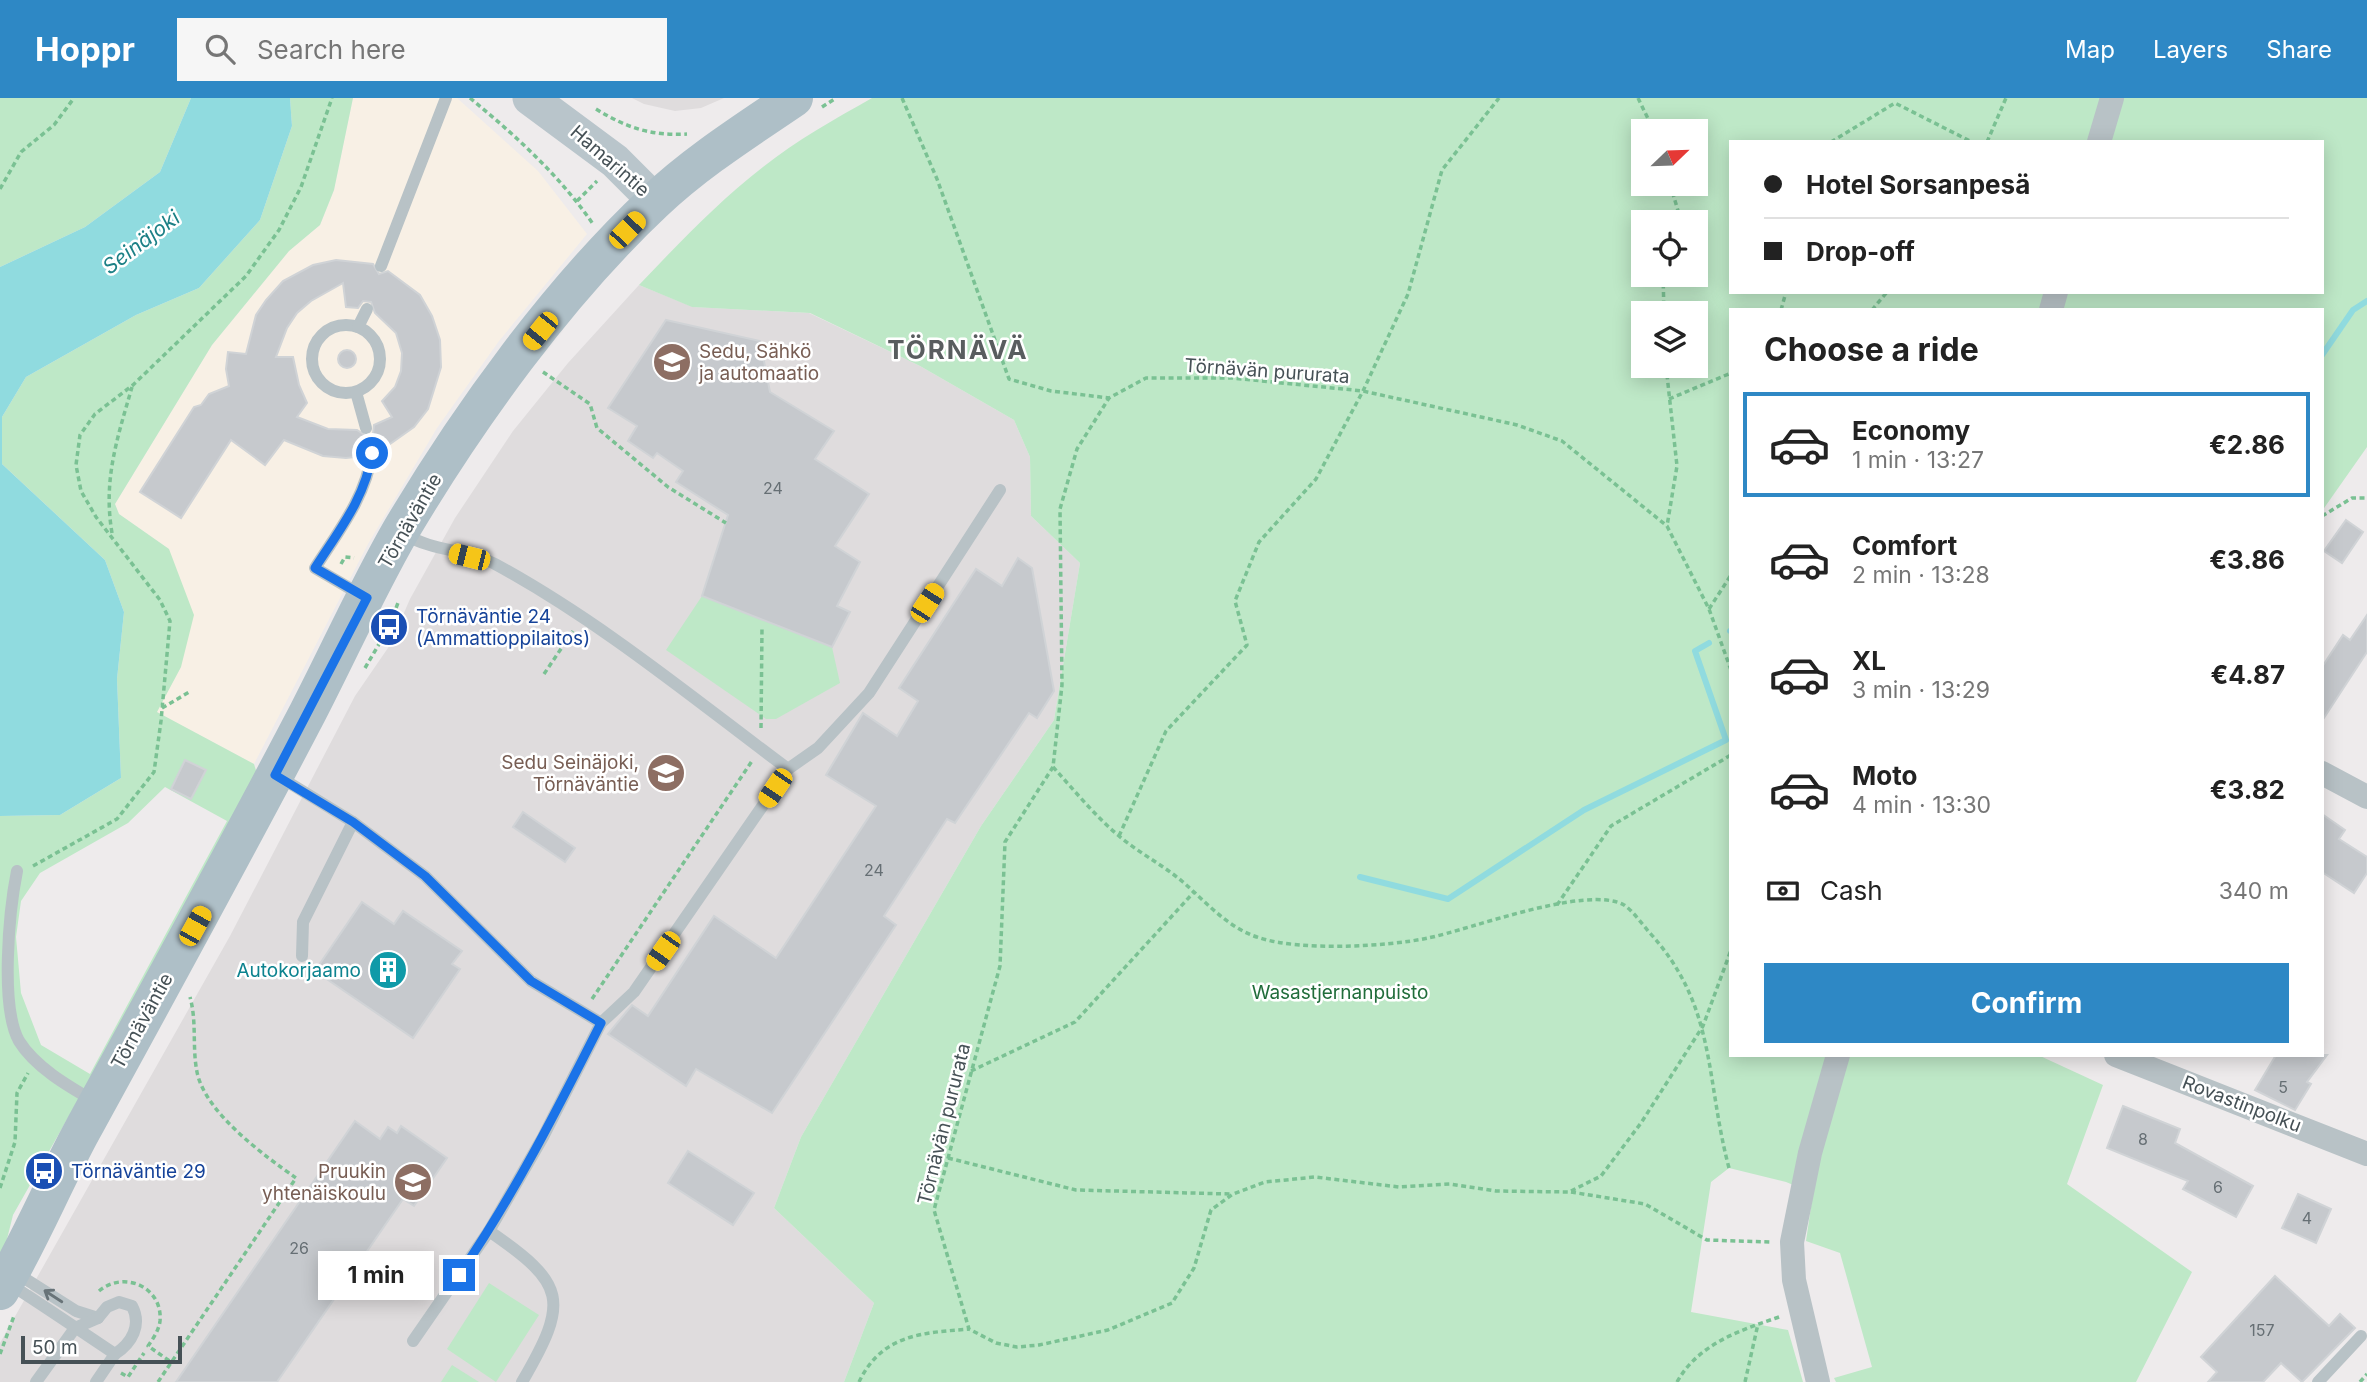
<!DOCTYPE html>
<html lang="en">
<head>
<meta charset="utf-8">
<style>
  body { margin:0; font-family:Inter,sans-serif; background:#f6f6f6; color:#222; height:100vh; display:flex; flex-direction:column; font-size:26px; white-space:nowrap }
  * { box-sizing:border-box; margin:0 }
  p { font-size:23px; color:#767676 }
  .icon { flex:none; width:38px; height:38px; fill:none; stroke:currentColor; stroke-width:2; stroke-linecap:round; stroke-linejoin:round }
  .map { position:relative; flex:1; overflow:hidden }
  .panel { position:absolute; left:1729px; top:210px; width:595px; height:749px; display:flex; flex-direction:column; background:#fff; border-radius:0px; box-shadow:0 4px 18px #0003 }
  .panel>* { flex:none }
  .top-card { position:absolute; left:1729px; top:42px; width:595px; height:154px; border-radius:0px; box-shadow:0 4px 18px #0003; display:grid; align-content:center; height:154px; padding:0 35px; background:#fff }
  .needle { width:46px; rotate:67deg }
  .buttons { position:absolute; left:1631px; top:21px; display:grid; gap:14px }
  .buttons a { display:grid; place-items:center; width:77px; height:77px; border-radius:0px; background:#fff; box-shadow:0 4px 18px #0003; font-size:35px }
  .scale { position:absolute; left:21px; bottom:18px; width:161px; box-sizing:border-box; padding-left:7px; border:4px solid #465156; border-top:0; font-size:19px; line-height:24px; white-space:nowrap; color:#465156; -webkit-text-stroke:5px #fff; paint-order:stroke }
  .end { position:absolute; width:32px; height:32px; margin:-16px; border:9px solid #1a73e8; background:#fff; box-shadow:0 0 0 4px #fff }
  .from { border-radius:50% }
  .bubble { position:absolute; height:49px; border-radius:0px; background:#fff; box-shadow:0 4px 18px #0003; font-size:23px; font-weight:700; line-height:49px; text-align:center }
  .car { position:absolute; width:21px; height:42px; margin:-21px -10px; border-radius:9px; box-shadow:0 0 5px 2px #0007; background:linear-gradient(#f5c518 24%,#345 0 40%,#f5c518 0 76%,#345 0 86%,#f5c518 0) }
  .top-card b { display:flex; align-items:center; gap:24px; height:66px; font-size:26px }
  .top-card b+b { border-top:2px solid #e0e0e0 }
  .top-card i { width:18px; height:18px; background:#222 }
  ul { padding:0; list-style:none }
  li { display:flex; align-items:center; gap:21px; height:105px; margin:0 14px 10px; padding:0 21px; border:4px solid transparent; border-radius:0px }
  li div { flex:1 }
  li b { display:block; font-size:26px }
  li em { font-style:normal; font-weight:700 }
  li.on { border-color:#2e88c5 }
  li>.icon { width:63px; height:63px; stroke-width:1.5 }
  h2 { padding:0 35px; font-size:32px; line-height:84px }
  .pay { display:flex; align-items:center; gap:18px; height:77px; padding:0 35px; font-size:26px }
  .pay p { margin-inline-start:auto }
  .action { display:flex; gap:14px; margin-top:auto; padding:14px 35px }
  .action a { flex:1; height:80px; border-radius:0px; background:#2e88c5; color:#fff; font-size:28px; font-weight:700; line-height:80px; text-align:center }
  header { display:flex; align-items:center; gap:42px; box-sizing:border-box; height:98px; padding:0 35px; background:#2e88c5; color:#fff }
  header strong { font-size:33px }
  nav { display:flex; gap:38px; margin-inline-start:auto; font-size:24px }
  .search { width:490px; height:63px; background:#f6f6f6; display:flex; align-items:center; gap:18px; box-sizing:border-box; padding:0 24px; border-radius:0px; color:#767676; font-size:26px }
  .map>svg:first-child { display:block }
  .commercial { fill:#f8f0e5 }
  .education { fill:#dfdcdd }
  .green { fill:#bee8c7; fill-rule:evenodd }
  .water { fill:#90dbdf }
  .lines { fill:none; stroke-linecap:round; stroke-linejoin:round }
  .stream { stroke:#90dbdf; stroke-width:6 }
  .building { fill:#c6c9cd; stroke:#d0d3d6; stroke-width:2; fill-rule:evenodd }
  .path { stroke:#7ac193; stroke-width:3.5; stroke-dasharray:5 3.5; stroke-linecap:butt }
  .lane { stroke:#b8c2c6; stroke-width:12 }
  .street { stroke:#b8c2c6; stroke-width:24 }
  .secondary { stroke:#b9c5cb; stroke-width:35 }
  .primary { stroke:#aebfc7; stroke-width:38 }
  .oneway { stroke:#687378 }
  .route { stroke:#1a73e8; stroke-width:9 }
  .labels { text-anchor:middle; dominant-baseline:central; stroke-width:5; stroke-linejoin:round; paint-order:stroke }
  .number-label { font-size:16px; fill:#666f74 }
  .street-label { font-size:19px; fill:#465156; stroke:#fff }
  .education-label { font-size:19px; fill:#785e54; stroke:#fff; text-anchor:end }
  .transit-label { font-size:19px; fill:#164399; stroke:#fff; text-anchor:start }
  .culture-label { font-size:19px; fill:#0d838f; stroke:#fff; text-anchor:end }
  .park-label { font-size:19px; fill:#216d3b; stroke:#fff }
  .water-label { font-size:21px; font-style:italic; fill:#1c8086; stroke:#fff }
  .district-label { font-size:26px; font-weight:bold; letter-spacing:2px; fill:#595d5f; stroke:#fff }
</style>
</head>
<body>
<header>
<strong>Hoppr</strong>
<div class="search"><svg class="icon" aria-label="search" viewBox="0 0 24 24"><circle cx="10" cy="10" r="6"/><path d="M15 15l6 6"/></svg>Search here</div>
<nav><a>Map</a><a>Layers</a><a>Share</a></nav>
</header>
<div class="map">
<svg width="2367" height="1284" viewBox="0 0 2367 1284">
  <rect width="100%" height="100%" fill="#eeebec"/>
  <!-- commercial -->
  <path class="commercial" d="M353,0H457L538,73L587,136L499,243L437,330L368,446L254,666L156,614L181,569L169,451L119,416L115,406L212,247L289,153L320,127L334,92Z"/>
  <!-- education -->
  <g class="education">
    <path d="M632,0H724L701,10L675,13L644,6Z"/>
    <path d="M639,187L693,209L809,215L920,268L1014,322L1030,359L1031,418L1080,465L1054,622L981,728L801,1039L774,1110L874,1205L844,1284H0V1245L230,838L355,598L390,547L410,501L455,420L513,333L568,265Z"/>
  </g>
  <!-- green -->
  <g class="green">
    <path d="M0,0H191L160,74L85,129L0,169Z"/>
    <path d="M290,0H353L334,92L320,127L289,153L212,247L115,406L119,416L169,451L194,517L181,569L157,614L254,666L259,682L13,1117L6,1145L0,1155V718L60,717L121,680L117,581L124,514L105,462L1,365L2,319L26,279L136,217L199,190L260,122L292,28ZM165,689L227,723L90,976L41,947L21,895L16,839L21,803L40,775L128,725Z"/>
    <path d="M872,0H2367V349L2322,413V212H1731V957H2038L2103,987L2067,1086L2192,1174L2136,1284H1836L1834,1280L1872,1269L1840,1155L1806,1143L1813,1095L1786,1084L1729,1070L1711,1084L1691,1214L1788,1232L1803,1284H844L874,1205L774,1110L801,1039L981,728L1054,622L1080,465L1031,418L1030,359L1014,322L920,268L810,215L692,209L639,187C679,145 718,104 763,69C797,42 835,21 872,0ZM1643,33H1696V86H1643ZM1731,44H2322V194H1731ZM1643,124H1696V177H1643ZM1643,215H1696V268H1643Z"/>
    <path d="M702,498L832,549L840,585L776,621H766L666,552Z"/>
    <path d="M489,1185L539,1217L496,1284L447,1251Z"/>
    <path d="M452,1267L479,1284H441Z"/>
  </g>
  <!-- water -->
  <path class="water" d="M191,0H290L292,28L260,122L199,190L136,217L26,279L2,319V366L105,462L124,514L117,581L121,680L60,717L0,718V169L85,129L160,74Z"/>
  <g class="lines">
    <!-- stream -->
    <g class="stream">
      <path d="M2322,257L2353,212L2367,203"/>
      <path d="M1730,533L1731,532"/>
      <path d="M1360,779L1448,801L1584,712L1726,642L1695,553L1709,545"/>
    </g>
  </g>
  <!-- building -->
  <g class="building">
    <path d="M336,162L373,166L379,176L388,173L420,197L432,218L440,242L441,269L428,311L414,329L380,353L377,348L370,347L363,358L346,360L323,358L284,342L265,367L231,342L181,420L140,394L194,309L201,307L209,296L229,288L226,271L228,254L246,256L256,217L266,202L283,183L313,167ZM343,185L346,209L358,210L363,203L371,204L375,215L396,235L402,255L401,273L395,289L382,303L392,319L374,327L373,336L368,339L357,332L328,331L297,319L307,305L299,287L293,259H276L287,230L297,215L311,203Z"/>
    <path d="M666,222L760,243L770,294L834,333L815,361L869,396L835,448L860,464L837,508L850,514L832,549L702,498L728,417L676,384L683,373L657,355L653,360L628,343L637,328L608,310Z"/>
    <circle cx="347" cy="261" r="9"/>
    <path d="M2346,422L2363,434L2342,465L2324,453Z"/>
    <path d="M1018,460L1032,470L1054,593L1037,620L1029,615L955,725L947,721L884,818L896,827L772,1015L696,971L686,988L608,936L632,907L648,918L714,818L776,860L876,708L826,677L863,615L897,638L918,603L899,590L976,471L1002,488Z"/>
    <path d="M2367,517V554L2322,623V569L2343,537L2350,542Z"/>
    <path d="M185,662L206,672L191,701L171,691Z"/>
    <path d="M523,714L575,750L565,764L513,729Z"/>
    <path d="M2322,716L2345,732L2339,741L2367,759V775L2354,795L2322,774Z"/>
    <path d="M362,804L394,826L403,813L462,853L452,866L460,871L413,940L315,873Z"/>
    <path d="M2276,957H2327L2307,984L2311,986L2295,1012L2255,992Z"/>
    <path d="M2123,1008L2180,1031L2175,1045L2253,1088L2236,1119L2183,1091L2188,1083L2107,1050Z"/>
    <path d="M355,1023L380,1041L388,1029L397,1035L401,1028L447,1060L414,1108L403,1101L277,1284H176Z"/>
    <path d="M688,1053L754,1095L733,1127L668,1085Z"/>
    <path d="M2298,1096L2331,1111L2316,1145L2282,1130Z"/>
    <path d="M2275,1178L2329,1228L2340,1216L2355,1230L2302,1284L2281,1265L2263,1284H2208L2217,1274L2201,1259Z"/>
  </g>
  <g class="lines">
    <!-- path -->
    <g class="path">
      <path d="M470,0C515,37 560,78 593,126"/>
      <path d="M902,0L937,81L1009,281L1051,293L1109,300"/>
      <path d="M1638,0L1654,33"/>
      <path d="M822,9L836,0"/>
      <path d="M596,11C627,30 651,38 687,36"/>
      <path d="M1831,44L1895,5L1972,44"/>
      <path d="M1987,44L2006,0"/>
      <path d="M1670,86L1679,116L1677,124"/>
      <path d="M0,91L21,54L54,27L74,0"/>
      <path d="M577,103L597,83"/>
      <path d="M1663,177L1664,215"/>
      <path d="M1781,212L1786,194"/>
      <path d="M1872,212L1887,194"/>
      <path d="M1666,268L1677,368L1667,428"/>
      <path d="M543,274L590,306L597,330L668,389L726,425"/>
      <path d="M1669,301L1731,275"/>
      <path d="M2322,418L2352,400H2367"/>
      <path d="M112,435C103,382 117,341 132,289"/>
      <path d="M341,466L345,459L354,460"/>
      <path d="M1709,511L1731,477"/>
      <path d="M365,570L389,529L399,502"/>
      <path d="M1731,572L1709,511L1667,428L1562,343L1517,327L1363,293L1232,280H1146L1109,300L1077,351L1060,411L1062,587L1053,669L1005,744L1000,868L934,1112L969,1231L996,1245L1017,1249L1039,1247L1108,1232L1172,1205L1194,1170L1211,1112L1233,1096L1265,1084L1315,1079L1399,1089L1450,1086L1496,1093L1569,1094L1601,1078L1641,1025L1703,928L1731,852"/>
      <path d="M544,576L573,533"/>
      <path d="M162,610L191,593"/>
      <path d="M761,630L762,529"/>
      <path d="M1053,669C1074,692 1095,718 1119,738C1139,755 1163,767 1183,784C1207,805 1229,831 1260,840C1300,853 1386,849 1428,840C1469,832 1587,786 1624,807C1633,813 1642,826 1649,834C1717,908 1705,980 1729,1070"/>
      <path d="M1119,738L1166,633L1247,547L1235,503L1259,444L1316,381L1363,293L1408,196L1442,72L1499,0"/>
      <path d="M33,768L117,721L154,674L161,623L170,523L160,502L96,419L81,393L76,367L80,337L95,316L133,287L246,178L279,132L301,89L332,0"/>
      <path d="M1557,807L1611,728L1731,657"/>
      <path d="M592,901L752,663"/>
      <path d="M971,973L1075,924L1194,794"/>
      <path d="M948,1060L1076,1092L1230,1096"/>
      <path d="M0,1090L15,1044L17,995L28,975"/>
      <path d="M1571,1094L1645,1106L1707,1142L1770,1144"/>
      <path d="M286,1096L300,1104"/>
      <path d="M99,1193C124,1172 163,1189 160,1223C159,1232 153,1241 148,1248L171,1264"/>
      <path d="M0,1256L14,1218"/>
      <path d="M121,1275L128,1279L144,1255"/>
      <path d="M158,1284L296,1080C265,1058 205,1015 197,974C192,949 197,924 190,899"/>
      <path d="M859,1284C882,1236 922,1235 969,1231"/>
      <path d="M1677,1284C1699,1245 1741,1232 1782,1218"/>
      <path d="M1745,1284L1758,1226"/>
      <path d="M2360,1284L2367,1276"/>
    </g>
    <!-- lane -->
    <g class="lane">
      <path d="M381,168L446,0"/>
      <circle cx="346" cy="261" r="34"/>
      <path d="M358,229L367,211"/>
      <path d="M356,294L366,330"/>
      <path d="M404,436C434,454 467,451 495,466C600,523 693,600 788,671L634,894L601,925L543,1039L489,1133L413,1243"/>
      <path d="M363,498L315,470C338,434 366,399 372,355"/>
      <path d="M788,671L818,650L869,595L1000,392"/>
      <path d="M278,678L353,724L425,778L531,883L601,925"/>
      <path d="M17,773C9,813 0,909 19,943C35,969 68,988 94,1003"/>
      <path d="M302,858L303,824L353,724"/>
      <path d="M489,1133C566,1186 570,1202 522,1284"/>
      <path d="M16,1175L76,1213L98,1220"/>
      <path d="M8,1185C44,1208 79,1232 115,1256C132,1245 142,1227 132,1208L119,1204L107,1209L98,1220L75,1230L36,1284"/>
      <path d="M96,1284L115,1256"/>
      <path d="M2318,1284L2361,1238"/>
    </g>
    <!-- street -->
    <g class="street">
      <path d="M2099,44L2112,0"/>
      <path d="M2051,212L2056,194"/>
      <path d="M2322,675L2367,699"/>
      <path d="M2116,957L2367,1056"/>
      <path d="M1818,1284L1794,1182L1792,1144L1810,1055L1838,957"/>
    </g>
    <!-- secondary -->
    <path class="secondary" d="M530,0L615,63L655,103"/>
    <!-- primary -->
    <path class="primary" d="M0,1193C31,1141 54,1084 83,1031C159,892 235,754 308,614C339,554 367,491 401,432C468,319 558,194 654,104C696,64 747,32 794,0"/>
  </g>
  <!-- one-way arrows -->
  <defs><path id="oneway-shaft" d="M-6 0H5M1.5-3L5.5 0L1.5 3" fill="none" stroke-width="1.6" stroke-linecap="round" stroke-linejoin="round" transform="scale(1.75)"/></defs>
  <use class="oneway" href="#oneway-shaft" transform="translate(53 1198) rotate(-147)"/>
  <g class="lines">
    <!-- route -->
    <path class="route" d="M372,355C366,399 338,434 315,470L367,500L275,677L353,724L425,778L531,883L601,925C557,1012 514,1097 459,1177"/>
  </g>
  <!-- icons -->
  <defs>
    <symbol id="school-disc" viewBox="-11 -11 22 22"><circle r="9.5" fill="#8d6e63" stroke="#fff"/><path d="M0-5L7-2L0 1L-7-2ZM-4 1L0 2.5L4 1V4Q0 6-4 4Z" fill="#fff"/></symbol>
    <symbol id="bus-disc" viewBox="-11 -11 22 22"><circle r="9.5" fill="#1a4fb4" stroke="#fff"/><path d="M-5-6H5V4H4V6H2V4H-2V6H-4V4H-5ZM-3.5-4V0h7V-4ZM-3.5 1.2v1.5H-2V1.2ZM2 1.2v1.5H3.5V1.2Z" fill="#fff"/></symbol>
    <symbol id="building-disc" viewBox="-11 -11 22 22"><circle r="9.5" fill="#0f9aa8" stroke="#fff"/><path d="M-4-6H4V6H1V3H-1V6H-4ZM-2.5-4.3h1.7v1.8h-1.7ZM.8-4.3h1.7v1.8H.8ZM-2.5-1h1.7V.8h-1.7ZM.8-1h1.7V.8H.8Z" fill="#fff"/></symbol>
  </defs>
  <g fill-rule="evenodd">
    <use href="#school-disc" x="650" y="242" width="44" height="44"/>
    <use href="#bus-disc" x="367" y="507" width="44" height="44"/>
    <use href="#school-disc" x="644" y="653" width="44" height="44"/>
    <use href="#building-disc" x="366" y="850" width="44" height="44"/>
    <use href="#bus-disc" x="22" y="1051" width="44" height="44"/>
    <use href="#school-disc" x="391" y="1062" width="44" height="44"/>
  </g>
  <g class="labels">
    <!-- number labels -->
    <g class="number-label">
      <text x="773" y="390">24</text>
      <text x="874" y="772">24</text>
      <text x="2283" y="989">5</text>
      <text x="2143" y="1041">8</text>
      <text x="2218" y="1089">6</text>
      <text x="2307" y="1120">4</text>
      <text x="299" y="1150">26</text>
      <text x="2262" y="1232">157</text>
    </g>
    <!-- street labels -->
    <g class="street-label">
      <text transform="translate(610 63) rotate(41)">Hamarintie</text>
      <text transform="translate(1267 273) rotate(4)">Törnävän pururata</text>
      <text transform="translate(410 423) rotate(-60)">Törnäväntie</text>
      <text transform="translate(142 923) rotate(-61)">Törnäväntie</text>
      <text transform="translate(2242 1006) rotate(21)">Rovastinpolku</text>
      <text transform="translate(944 1026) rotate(-76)">Törnävän pururata</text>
    </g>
    <!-- education labels -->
    <g class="education-label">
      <text x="699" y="253" text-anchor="start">Sedu, Sähkö<tspan x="699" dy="22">ja automaatio</tspan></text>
      <text x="639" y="664">Sedu Seinäjoki,<tspan x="639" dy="22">Törnäväntie</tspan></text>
      <text x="386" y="1073">Pruukin<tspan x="386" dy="22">yhtenäiskoulu</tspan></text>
    </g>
    <!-- transit labels -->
    <g class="transit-label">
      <text x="416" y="518">Törnäväntie 24<tspan x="416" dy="22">(Ammattioppilaitos)</tspan></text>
      <text x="71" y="1073">Törnäväntie 29</text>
    </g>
    <!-- culture labels -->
    <g class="culture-label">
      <text x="361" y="872">Autokorjaamo</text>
    </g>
    <!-- park labels -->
    <g class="park-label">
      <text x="1340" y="894">Wasastjernanpuisto</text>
    </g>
    <!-- water labels -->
    <g class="water-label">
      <text transform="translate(141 144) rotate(-37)">Seinäjoki</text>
    </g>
    <!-- district labels -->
    <g class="district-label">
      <text x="958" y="251">TÖRNÄVÄ</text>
    </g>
  </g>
</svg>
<div class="buttons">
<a><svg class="needle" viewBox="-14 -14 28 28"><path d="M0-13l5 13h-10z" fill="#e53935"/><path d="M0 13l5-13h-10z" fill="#767676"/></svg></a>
<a><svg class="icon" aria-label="locate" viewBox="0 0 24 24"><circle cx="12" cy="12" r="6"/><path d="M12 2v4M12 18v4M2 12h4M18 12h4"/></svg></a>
<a><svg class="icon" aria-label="layers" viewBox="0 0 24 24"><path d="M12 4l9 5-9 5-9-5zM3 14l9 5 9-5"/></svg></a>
</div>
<div class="scale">50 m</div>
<i class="end from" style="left:372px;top:355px"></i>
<i class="end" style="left:459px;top:1177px"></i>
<div class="bubble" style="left:318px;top:1153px;width:116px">1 min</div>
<i class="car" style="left:627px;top:132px;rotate:44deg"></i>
<i class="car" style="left:540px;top:233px;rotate:219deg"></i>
<i class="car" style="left:469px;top:459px;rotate:284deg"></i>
<i class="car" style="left:927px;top:505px;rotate:33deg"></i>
<i class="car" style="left:775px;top:690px;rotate:214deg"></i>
<i class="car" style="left:195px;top:828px;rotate:29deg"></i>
<i class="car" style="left:663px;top:853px;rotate:215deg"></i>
<div class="top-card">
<b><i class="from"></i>Hotel Sorsanpesä</b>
<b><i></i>Drop-off</b>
</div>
<section class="panel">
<h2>Choose a ride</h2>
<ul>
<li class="on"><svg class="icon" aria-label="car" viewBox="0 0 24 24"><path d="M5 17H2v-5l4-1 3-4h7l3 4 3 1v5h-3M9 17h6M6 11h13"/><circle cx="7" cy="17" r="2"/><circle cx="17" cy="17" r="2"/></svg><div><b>Economy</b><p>1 min · 13:27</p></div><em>€2.86</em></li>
<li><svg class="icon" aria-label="car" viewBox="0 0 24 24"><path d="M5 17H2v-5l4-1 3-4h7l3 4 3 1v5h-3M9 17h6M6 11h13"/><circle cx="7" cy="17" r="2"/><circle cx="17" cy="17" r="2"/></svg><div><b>Comfort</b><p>2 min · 13:28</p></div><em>€3.86</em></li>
<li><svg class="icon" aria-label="car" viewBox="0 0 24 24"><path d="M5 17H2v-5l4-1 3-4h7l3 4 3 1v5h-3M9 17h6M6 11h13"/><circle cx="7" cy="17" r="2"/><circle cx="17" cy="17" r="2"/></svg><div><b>XL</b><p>3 min · 13:29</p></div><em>€4.87</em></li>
<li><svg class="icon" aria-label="car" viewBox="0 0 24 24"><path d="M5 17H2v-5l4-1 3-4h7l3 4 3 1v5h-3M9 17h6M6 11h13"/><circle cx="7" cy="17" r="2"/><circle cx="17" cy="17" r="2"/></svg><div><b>Moto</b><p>4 min · 13:30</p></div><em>€3.82</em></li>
</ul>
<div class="pay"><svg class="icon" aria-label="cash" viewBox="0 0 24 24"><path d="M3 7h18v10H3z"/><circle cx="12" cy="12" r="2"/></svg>Cash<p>340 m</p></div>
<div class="action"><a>Confirm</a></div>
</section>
</div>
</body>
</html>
